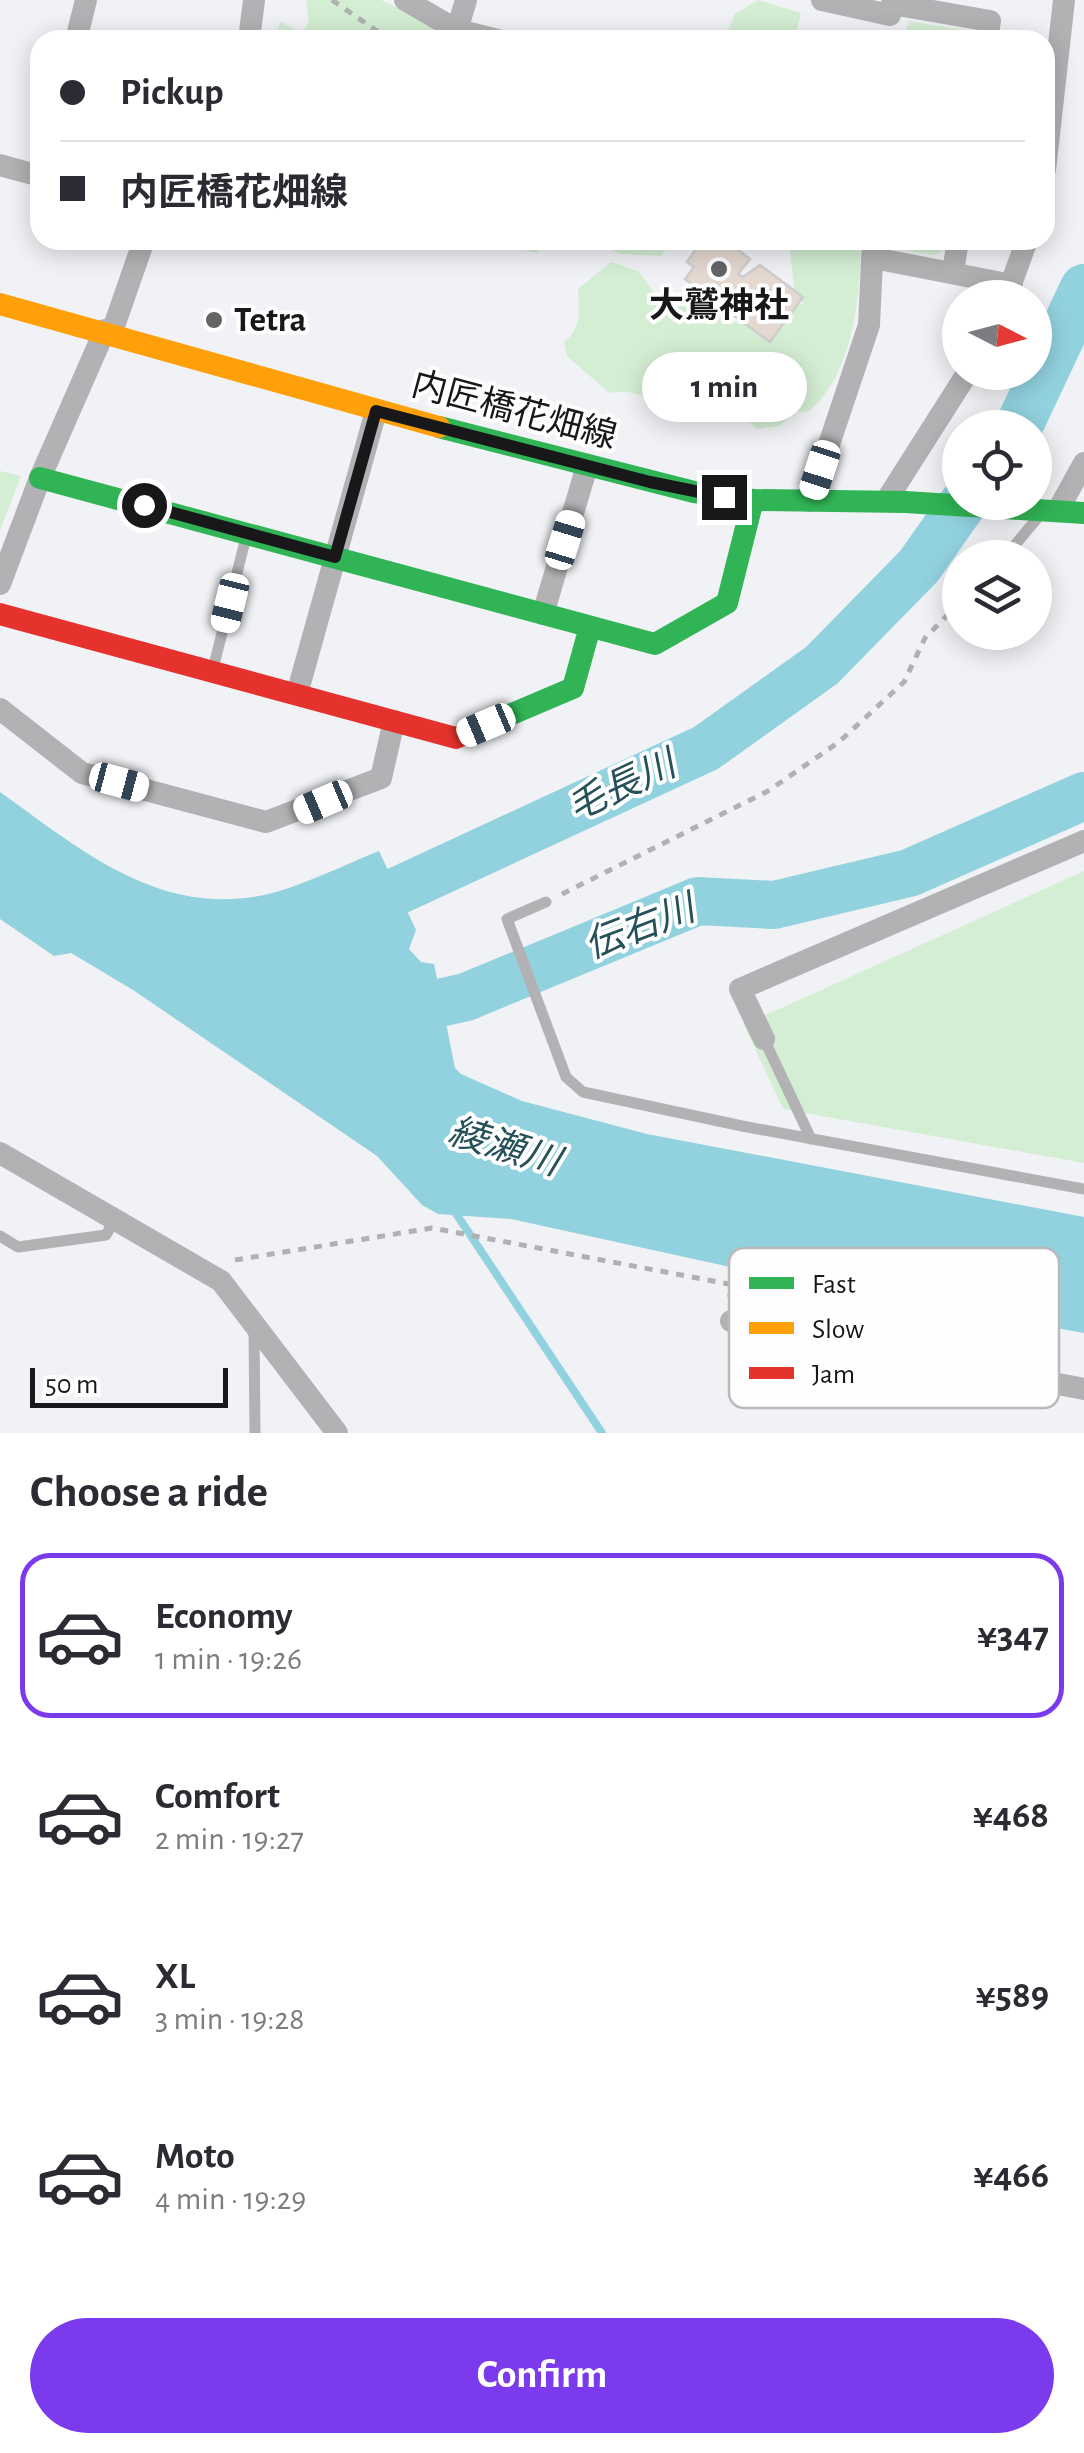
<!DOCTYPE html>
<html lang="en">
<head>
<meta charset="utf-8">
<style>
  body { margin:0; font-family:"Alegreya Sans","Noto Sans JP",sans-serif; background:#f7f7f7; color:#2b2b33; height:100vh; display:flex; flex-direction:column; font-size:38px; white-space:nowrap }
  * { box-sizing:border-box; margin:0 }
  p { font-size:32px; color:#7c7c81 }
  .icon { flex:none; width:55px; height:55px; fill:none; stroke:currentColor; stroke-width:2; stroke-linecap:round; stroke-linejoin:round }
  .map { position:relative; height:1433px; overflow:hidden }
  .details { display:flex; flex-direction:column; background:#fff; flex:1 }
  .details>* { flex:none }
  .hud { position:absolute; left:30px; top:30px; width:1025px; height:220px; border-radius:30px; box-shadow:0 5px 25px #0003; display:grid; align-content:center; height:220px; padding:0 30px; background:#fff }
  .needle { width:65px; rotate:96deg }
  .controls { position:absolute; left:942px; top:280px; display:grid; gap:20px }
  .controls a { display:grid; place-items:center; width:110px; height:110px; border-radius:50%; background:#fff; box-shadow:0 5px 25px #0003; font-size:50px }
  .scale { position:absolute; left:30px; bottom:25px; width:198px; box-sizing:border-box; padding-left:10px; border:5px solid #18181a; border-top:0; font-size:28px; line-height:35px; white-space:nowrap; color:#18181a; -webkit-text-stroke:8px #fefefe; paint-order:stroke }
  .end { position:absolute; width:45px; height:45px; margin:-22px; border:12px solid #18181a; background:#fff; box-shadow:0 0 0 5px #fff }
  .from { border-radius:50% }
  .bubble { position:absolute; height:70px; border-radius:35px; background:#fff; box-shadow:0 5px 25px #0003; font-size:32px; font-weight:700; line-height:70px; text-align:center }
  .car { position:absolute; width:30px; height:60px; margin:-30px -15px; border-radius:12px; box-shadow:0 0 8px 2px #0007; background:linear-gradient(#fff 24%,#345 0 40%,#fff 0 76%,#345 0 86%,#fff 0) }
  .hud b { display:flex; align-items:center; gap:35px; height:95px; font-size:38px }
  .hud b+b { border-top:2px solid #e1e1e2 }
  .hud i { width:25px; height:25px; background:#2b2b33 }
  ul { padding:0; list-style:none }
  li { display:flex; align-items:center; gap:30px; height:165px; margin:0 20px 15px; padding:0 10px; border:5px solid transparent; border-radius:30px }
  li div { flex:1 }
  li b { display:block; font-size:38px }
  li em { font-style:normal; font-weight:700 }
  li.on { border-color:#7c3aed }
  li>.icon { width:90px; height:90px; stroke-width:1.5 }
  h2 { padding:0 30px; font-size:45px; line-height:120px }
  .primary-button { display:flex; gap:20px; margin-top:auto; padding:20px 30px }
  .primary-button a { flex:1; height:115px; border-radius:60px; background:#7c3aed; color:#fff; font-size:40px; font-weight:700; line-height:115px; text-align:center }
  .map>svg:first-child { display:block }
  .green { fill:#d4eed3 }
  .water { fill:#92d2df }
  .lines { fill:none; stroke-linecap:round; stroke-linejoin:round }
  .stream { stroke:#92d2df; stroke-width:8 }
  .river { stroke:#92d2df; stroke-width:48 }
  .building { fill:#e4d8d1; stroke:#cecece; stroke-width:2.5 }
  .path { stroke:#b0b1b2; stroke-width:5; stroke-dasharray:8 8; stroke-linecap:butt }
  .lane { stroke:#b2b2b4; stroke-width:11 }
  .street { stroke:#b2b2b4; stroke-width:22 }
  .fast { stroke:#30b455; stroke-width:22 }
  .slow { stroke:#ff9f0a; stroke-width:22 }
  .jam { stroke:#e5322d; stroke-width:22 }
  .route { stroke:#18181a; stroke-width:12 }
  .poi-dot { fill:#646467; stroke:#fefefe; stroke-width:4 }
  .labels { text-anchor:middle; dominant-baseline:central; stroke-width:8; stroke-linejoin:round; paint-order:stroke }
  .poi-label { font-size:35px; font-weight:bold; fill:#18181a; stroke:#fefefe }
  .street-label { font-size:35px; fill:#18181a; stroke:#fefefe }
  .water-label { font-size:38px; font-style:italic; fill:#275158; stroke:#fefefe }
  .key { fill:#fefefe; stroke:#b9b9ba; stroke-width:2.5 }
  .key-label { font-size:28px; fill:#18181a }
</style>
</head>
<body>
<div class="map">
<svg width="1084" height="1433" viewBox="0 0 1084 1433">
  <rect width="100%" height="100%" fill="#f1f2f5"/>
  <!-- green -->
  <g class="green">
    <path d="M306,0H381L466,40H276L280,21L300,33L309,23Z"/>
    <path d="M758,0L801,13L794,40H724L735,14Z"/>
    <path d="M909,21L975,32L977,40H902Z"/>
    <path d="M463,240H542L538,253Z"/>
    <path d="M591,240H674L661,256L620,254Z"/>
    <path d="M789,240H861C860,296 854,374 808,412L798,411L779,426L757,429L744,417C683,434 654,383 609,393L567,356L564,342C582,328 579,311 578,289L611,262L638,271L665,307L697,306L730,321L751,323L804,303L795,297Z"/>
    <path d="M890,240H943L942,250L935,255L890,248Z"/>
    <path d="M0,471L21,476L0,530Z"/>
    <path d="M1084,871V1163L783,1109L744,1025Z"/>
  </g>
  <!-- water -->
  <path class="water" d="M0,792C80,849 158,917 264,895C303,886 341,866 379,851L416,930L409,949L421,962L434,964L455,1068L461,1074L522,1101L647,1134L1084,1217V1333L808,1284L511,1219L438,1214L422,1205L377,1156L133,990L71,953L54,956L0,919Z"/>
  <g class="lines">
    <!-- stream -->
    <path class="stream" d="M455,1212L602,1433"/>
    <!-- river -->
    <g class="river">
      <path d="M1018,428L1084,288"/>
      <path d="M338,910L397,891L706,748L822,665L919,566L964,502"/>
      <path d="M381,1016L466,997L698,901L774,905L909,873L1084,796"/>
    </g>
  </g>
  <!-- building -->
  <path class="building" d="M715,240H725L750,259L738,274L743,277L760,265L803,297L770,342L728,311L732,294L727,291L718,303L685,279L694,267L687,262L700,243L708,249Z"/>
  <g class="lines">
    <!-- path -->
    <g class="path">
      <path d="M332,0L390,40"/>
      <path d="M562,894L768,791L839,742L904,682L925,638L960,602"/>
      <path d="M235,1260L432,1228L729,1284L730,1297"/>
    </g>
    <!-- lane -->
    <g class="lane">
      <path d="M1004,558L1040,515"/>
      <path d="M213,669L246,537"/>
      <path d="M546,902L507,919L566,1077L583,1092L742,1126L1084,1189"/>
      <path d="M764,1039L811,1139"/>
      <path d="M0,1236L18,1247L106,1235L114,1221"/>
      <path d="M254,1331L255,1433"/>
    </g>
    <!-- street -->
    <g class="street">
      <path d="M405,0L457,30L498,40"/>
      <path d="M822,0L890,15"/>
      <path d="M892,4L990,21L987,40"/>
      <path d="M457,30L466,0"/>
      <path d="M76,40L86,0"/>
      <path d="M249,40L254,0"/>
      <path d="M0,165L40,176"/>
      <path d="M1045,170L1064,0"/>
      <path d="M874,258L1012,285"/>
      <path d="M953,272L958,240"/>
      <path d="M1006,298L1027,240"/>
      <path d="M112,332L144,240"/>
      <path d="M810,501L869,325L873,240"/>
      <path d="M886,501L968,372"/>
      <path d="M1058,510L1084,463"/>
      <path d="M0,584L40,478L105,330"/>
      <path d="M543,614L587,466"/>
      <path d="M297,694L376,411"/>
      <path d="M0,709L82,773L266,822L381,778L394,721"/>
      <path d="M764,1039L740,989L1084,841"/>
      <path d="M0,1153L221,1281L337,1433"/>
      <path d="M731,1321L1084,1389"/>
    </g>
    <!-- fast -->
    <g class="fast">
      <path d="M439,427L694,492L753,500L905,502L1084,513"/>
      <path d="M40,478L655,644L727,603L753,500"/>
      <path d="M493,722L573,688L590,627"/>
    </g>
    <!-- slow -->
    <path class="slow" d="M0,304L439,427"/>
    <!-- jam -->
    <path class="jam" d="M0,614L456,738L493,722"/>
  </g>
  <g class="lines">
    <!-- route -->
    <path class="route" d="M144,505L335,557L376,411L650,482L724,497"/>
  </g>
  <!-- markers -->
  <g class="poi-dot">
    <circle cx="719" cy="269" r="10"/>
    <circle cx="214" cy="320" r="10"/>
  </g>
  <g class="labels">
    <!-- poi labels -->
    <g class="poi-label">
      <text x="719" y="306">大鷲神社</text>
      <text x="234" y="320" text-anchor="start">Tetra</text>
    </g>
    <!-- street labels -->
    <g class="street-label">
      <text transform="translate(514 411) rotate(15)">内匠橋花畑線</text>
    </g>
    <!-- water labels -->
    <g class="water-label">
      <text transform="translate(622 787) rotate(-25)">毛長川</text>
      <text transform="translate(640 928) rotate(-21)">伝右川</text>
      <text transform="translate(504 1148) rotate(17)">綾瀬川</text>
    </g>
  </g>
  <!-- legend -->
  <rect x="729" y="1248" width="330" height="160" rx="15" class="key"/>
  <rect x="749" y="1277" width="45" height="12" fill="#30b455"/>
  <rect x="749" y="1322" width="45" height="12" fill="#ff9f0a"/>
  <rect x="749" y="1367" width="45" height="12" fill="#e5322d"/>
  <g class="key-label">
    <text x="812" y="1293">Fast</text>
    <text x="812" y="1338">Slow</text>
    <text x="812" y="1383">Jam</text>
  </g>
</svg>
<div class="controls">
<a><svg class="needle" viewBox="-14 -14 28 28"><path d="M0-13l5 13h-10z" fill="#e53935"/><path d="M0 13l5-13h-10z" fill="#7c7c81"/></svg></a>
<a><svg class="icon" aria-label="locate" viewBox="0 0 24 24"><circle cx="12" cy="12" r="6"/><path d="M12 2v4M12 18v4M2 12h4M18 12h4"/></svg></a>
<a><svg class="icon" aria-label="layers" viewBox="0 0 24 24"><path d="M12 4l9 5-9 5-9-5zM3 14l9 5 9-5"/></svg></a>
</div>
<div class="scale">50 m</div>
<i class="end from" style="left:144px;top:505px"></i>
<i class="end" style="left:724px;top:497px"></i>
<div class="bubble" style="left:642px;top:352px;width:165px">1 min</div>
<i class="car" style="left:820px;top:470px;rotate:198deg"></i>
<i class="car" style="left:565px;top:540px;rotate:17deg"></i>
<i class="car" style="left:230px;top:603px;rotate:194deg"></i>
<i class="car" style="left:486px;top:725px;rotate:247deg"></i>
<i class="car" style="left:119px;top:782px;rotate:105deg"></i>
<i class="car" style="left:323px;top:802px;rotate:247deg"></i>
<div class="hud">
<b><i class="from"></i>Pickup</b>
<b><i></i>内匠橋花畑線</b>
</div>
</div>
<section class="details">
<h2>Choose a ride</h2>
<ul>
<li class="on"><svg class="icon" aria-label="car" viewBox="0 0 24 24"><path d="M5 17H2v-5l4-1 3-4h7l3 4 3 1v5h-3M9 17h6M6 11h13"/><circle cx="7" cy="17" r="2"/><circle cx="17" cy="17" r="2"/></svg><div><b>Economy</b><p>1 min · 19:26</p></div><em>¥347</em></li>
<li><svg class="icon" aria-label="car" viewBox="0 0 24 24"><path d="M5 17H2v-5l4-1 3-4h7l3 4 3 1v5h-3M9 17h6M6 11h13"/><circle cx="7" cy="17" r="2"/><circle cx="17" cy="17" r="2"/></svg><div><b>Comfort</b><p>2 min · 19:27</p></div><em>¥468</em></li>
<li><svg class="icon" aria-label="car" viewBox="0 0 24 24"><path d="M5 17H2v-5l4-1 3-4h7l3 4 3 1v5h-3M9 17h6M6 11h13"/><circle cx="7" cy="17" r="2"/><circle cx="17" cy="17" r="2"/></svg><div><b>XL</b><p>3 min · 19:28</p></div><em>¥589</em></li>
<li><svg class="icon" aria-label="car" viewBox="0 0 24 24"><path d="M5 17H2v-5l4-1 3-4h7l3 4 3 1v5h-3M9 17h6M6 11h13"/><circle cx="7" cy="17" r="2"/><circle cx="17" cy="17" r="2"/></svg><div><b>Moto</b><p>4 min · 19:29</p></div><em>¥466</em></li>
</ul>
<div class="primary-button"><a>Confirm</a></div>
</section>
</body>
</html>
